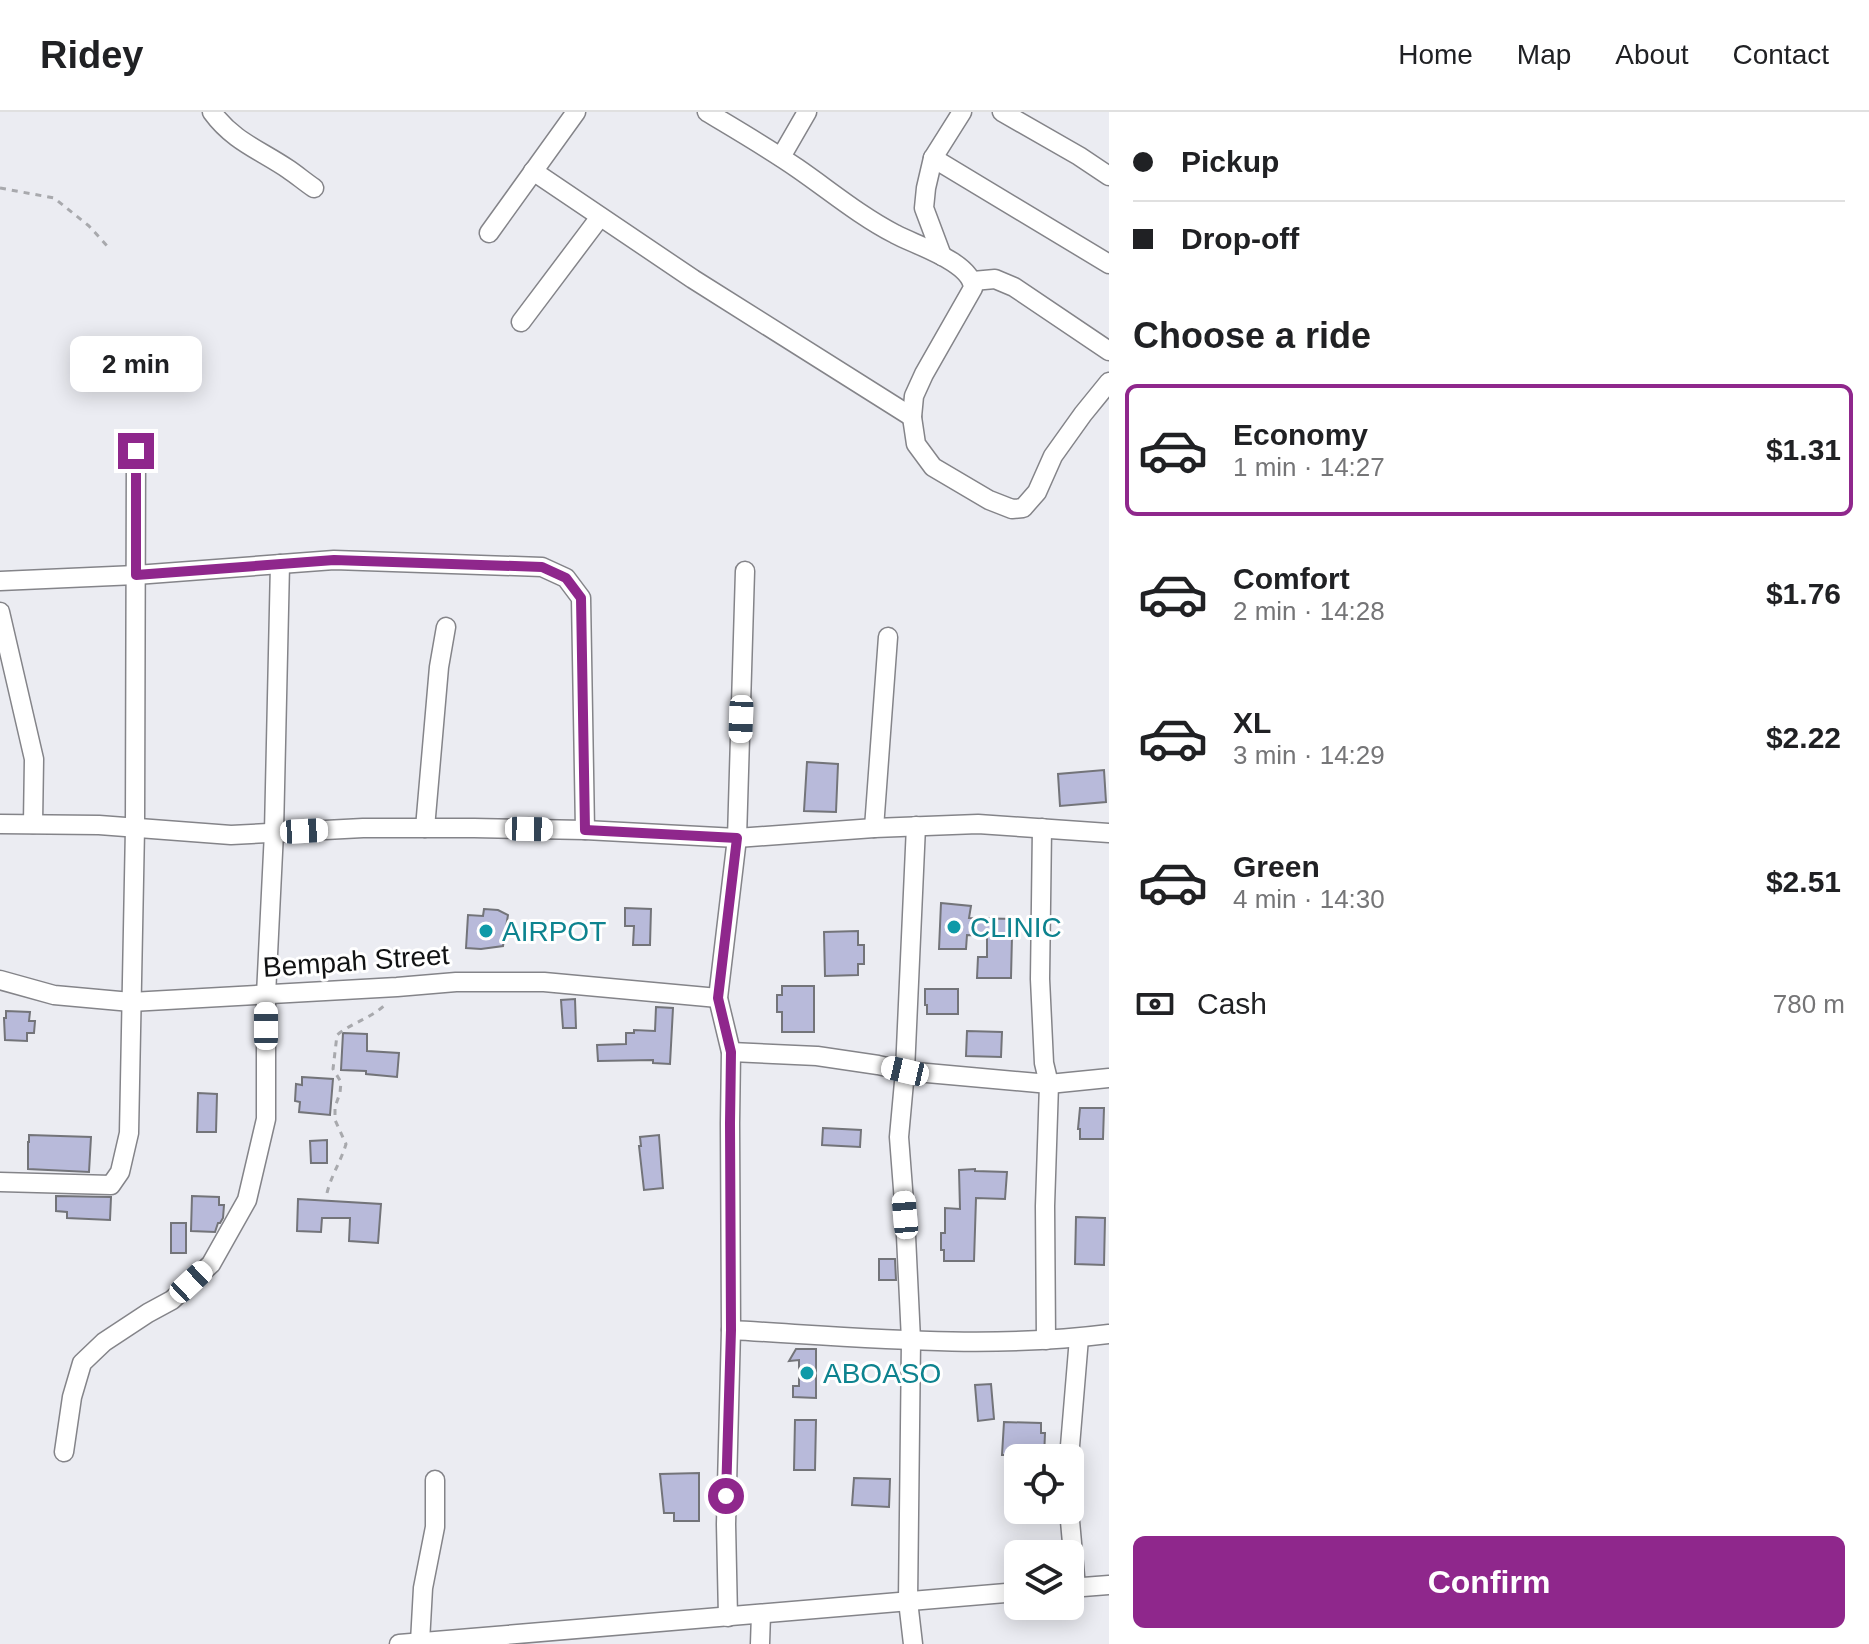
<!DOCTYPE html>
<html lang="en">
<head>
<meta charset="utf-8">
<style>
  body { margin:0; font-family:Arial,sans-serif; background:#f6f6f6; color:#202124; height:100vh; display:flex; flex-direction:column; font-size:30px; white-space:nowrap }
  * { box-sizing:border-box; margin:0 }
  p { font-size:26px; color:#757577 }
  .icon { flex:none; width:44px; height:44px; fill:none; stroke:currentColor; stroke-width:2; stroke-linecap:round; stroke-linejoin:round }
  .map { position:relative; flex:1; overflow:hidden }
  .drawer { display:flex; flex-direction:column; background:#fff; width:760px }
  .drawer>* { flex:none }
  .banner { display:grid; align-content:center; height:176px; padding:0 24px; background:#fff }
  .buttons { position:absolute; left:1004px; top:1332px; display:grid; gap:16px }
  .buttons a { display:grid; place-items:center; width:80px; height:80px; border-radius:12px; background:#fff; box-shadow:0 4px 20px #0003; font-size:40px }
  .end { position:absolute; width:36px; height:36px; margin:-18px; border:10px solid #8f278c; background:#fff; box-shadow:0 0 0 4px #fff }
  .from { border-radius:50% }
  .bubble { position:absolute; height:56px; border-radius:12px; background:#fff; box-shadow:0 4px 20px #0003; font-size:26px; font-weight:700; line-height:56px; text-align:center }
  .car { position:absolute; width:24px; height:48px; margin:-24px -12px; border-radius:10px; box-shadow:0 0 6px 2px #0007; background:linear-gradient(#fff 24%,#345 0 40%,#fff 0 76%,#345 0 86%,#fff 0) }
  .banner b { display:flex; align-items:center; gap:28px; height:76px; font-size:30px }
  .banner b+b { border-top:2px solid #e0e0e0 }
  .banner i { width:20px; height:20px; background:#202124 }
  ul { padding:0; list-style:none }
  li { display:flex; align-items:center; gap:24px; height:132px; margin:0 16px 12px; padding:0 8px; border:4px solid transparent; border-radius:12px }
  li div { flex:1 }
  li b { display:block; font-size:30px }
  li em { font-style:normal; font-weight:700 }
  li.on { border-color:#8f278c }
  li>.icon { width:72px; height:72px; stroke-width:1.5 }
  h2 { padding:0 24px; font-size:36px; line-height:96px }
  .pay { display:flex; align-items:center; gap:20px; height:88px; padding:0 24px; font-size:30px }
  .pay p { margin-inline-start:auto }
  .primary-button { display:flex; gap:16px; margin-top:auto; padding:16px 24px }
  .primary-button a { flex:1; height:92px; border-radius:12px; background:#8f278c; color:#fff; font-size:32px; font-weight:700; line-height:92px; text-align:center }
  header { display:flex; align-items:center; gap:48px; box-sizing:border-box; height:112px; padding:0 40px; background:#fff; border-bottom:2px solid #e0e0e0 }
  header strong { font-size:38px }
  nav { display:flex; gap:44px; margin-inline-start:auto; font-size:28px }
  main { display:flex; flex:1; min-height:0 }
  .map>svg:first-child { display:block }
  .building { fill:#b8bada; stroke:#737479; stroke-width:2 }
  .lines { fill:none; stroke-linecap:round; stroke-linejoin:round }
  .minor-casing { stroke:#848489; stroke-width:21 }
  .path { stroke:#a8a9ad; stroke-width:3; stroke-dasharray:6 6; stroke-linecap:butt }
  .minor { stroke:#fff; stroke-width:18 }
  .route { stroke:#8f278c; stroke-width:10 }
  .culture-dot { fill:#0f9aa8; stroke:#fff; stroke-width:3 }
  .labels { text-anchor:middle; dominant-baseline:central; stroke-width:6; stroke-linejoin:round; paint-order:stroke }
  .culture-label { font-size:28px; fill:#0d838f; stroke:#fff; text-anchor:start }
  .street-label { font-size:28px; fill:#111213; stroke:#fff }
</style>
</head>
<body>
<header>
<strong>Ridey</strong>
<nav><a>Home</a><a>Map</a><a>About</a><a>Contact</a></nav>
</header>
<main>
<div class="map">
<svg width="1109" height="1532" viewBox="0 0 1109 1532">
  <rect width="100%" height="100%" fill="#ebecf2"/>
  <!-- building -->
  <g class="building">
    <path d="M807,650L838,652L836,700L804,699Z"/>
    <path d="M1104,658L1106,690L1060,694L1058,662Z"/>
    <path d="M941,791L971,794L969,806L1015,807V824H1012L1011,866H977L978,845H987V824L967,823L966,837H939Z"/>
    <path d="M625,796L651,797L650,833H633L634,814H625Z"/>
    <path d="M484,797L498,798L508,803L503,834L481,837L466,836L468,803L483,804Z"/>
    <path d="M858,819V833H864V852H858V863L825,864L824,820Z"/>
    <path d="M782,874H814V920H782V900H777V883H782Z"/>
    <path d="M925,877H958V902H927V893H925Z"/>
    <path d="M575,887L576,916H563L561,888Z"/>
    <path d="M656,895L673,896L670,952L653,951V948L598,949L597,933L626,932V921H634V918L655,919Z"/>
    <path d="M6,899L30,900L29,909H35L34,921H27V929L5,928L4,906H6Z"/>
    <path d="M967,919L1002,920L1001,945L966,944Z"/>
    <path d="M343,921L367,922V939L399,941L397,965L366,962V959L341,958Z"/>
    <path d="M302,965L333,967L330,1003L299,1000L300,990L295,989L296,972L302,973Z"/>
    <path d="M198,981L217,982L216,1020H197Z"/>
    <path d="M1080,996H1104L1103,1027H1080V1017H1078Z"/>
    <path d="M823,1016L861,1018L860,1035L822,1033Z"/>
    <path d="M29,1023L91,1025L89,1060L28,1057V1030H29Z"/>
    <path d="M659,1023L663,1076L644,1078L639,1034H641L640,1025Z"/>
    <path d="M327,1028V1051H311L310,1029Z"/>
    <path d="M975,1057V1059L1007,1060L1005,1087L976,1086L974,1149H944V1138H941V1121H945V1096L960,1097L959,1058Z"/>
    <path d="M56,1084L111,1085L110,1108L67,1106V1100L56,1099Z"/>
    <path d="M192,1084L219,1085V1093H224L223,1106L220,1111H218L215,1120L191,1119Z"/>
    <path d="M298,1087L381,1092L378,1131L349,1129L350,1106H322L321,1120L297,1119Z"/>
    <path d="M1076,1105L1105,1106L1104,1153L1075,1152Z"/>
    <rect x="171" y="1111" width="15" height="30"/>
    <path d="M879,1147H895L896,1168H879Z"/>
    <path d="M796,1237H816V1286L793,1285V1274H799V1248L789,1249Z"/>
    <path d="M991,1272L994,1307L978,1309L975,1273Z"/>
    <path d="M795,1308H816L815,1358H794Z"/>
    <path d="M1004,1310L1041,1311V1321H1045L1044,1346H1018V1362L1006,1361L1007,1343H1002Z"/>
    <path d="M699,1361V1409H674V1401H664L660,1362Z"/>
    <path d="M854,1366L890,1367L889,1395L852,1393Z"/>
  </g>
  <g class="lines">
    <defs>
      <g id="minor">
        <path d="M212,0C233,29 260,38 288,57C297,63 305,70 314,76"/>
        <path d="M707,0C737,18 768,36 797,56C829,78 860,104 895,122C915,133 972,150 973,176L924,262L914,284L912,305L916,332L933,355L989,388L1012,397L1023,396L1037,380L1053,344L1083,302L1109,270"/>
        <path d="M1002,0L1079,44L1109,64"/>
        <path d="M781,45L807,0"/>
        <path d="M933,46L962,0"/>
        <path d="M533,59L693,167L912,305"/>
        <path d="M489,121L576,0"/>
        <path d="M942,144L924,96L926,76L933,46L1109,152"/>
        <path d="M973,169L995,167L1014,175L1109,239"/>
        <path d="M521,210L600,105"/>
        <path d="M0,469L136,463L334,448L542,455L566,466L581,486L585,718"/>
        <path d="M0,500L34,647L33,712"/>
        <path d="M0,712L99,713L231,723L363,716H474L585,718L737,726L874,716L978,712L1109,721"/>
        <path d="M425,716L439,555L446,515"/>
        <path d="M874,716L888,525"/>
        <path d="M1042,716L1040,867L1044,951L1049,972L1045,1094L1046,1228"/>
        <path d="M0,868L54,883L131,890L397,875L456,870H544L718,886"/>
        <path d="M731,940L817,944L878,953L905,959L1049,972L1109,966"/>
        <path d="M0,1070L111,1073L120,1060L129,1021L135,716L136,339"/>
        <path d="M731,1218C856,1225 984,1238 1109,1222"/>
        <path d="M64,1340L72,1285L82,1251L104,1230L148,1201L172,1188L211,1152L247,1088L266,1007V883L274,720L280,452"/>
        <path d="M1069,1346L1079,1226"/>
        <path d="M1069,1398L1076,1475"/>
        <path d="M1070,1476L1109,1473"/>
        <path d="M728,1505L726,1412L731,1218L730,1011L731,940L718,886L737,726L745,459"/>
        <path d="M420,1530L423,1476L435,1415V1368"/>
        <path d="M399,1532L1018,1480"/>
        <path d="M760,1532L761,1502"/>
        <path d="M913,1532L908,1489L911,1228L905,1103L899,1025L905,959L916,714"/>
      </g>
    </defs>
    <!-- minor casing -->
    <use href="#minor" class="minor-casing"/>
    <!-- path -->
    <g class="path">
      <path d="M0,76L54,86L89,114L109,136"/>
      <path d="M327,1081C331,1064 341,1049 346,1032L335,1008V995L340,981L341,970L333,957L337,923C353,910 372,906 387,891"/>
    </g>
    <!-- minor -->
    <use href="#minor" class="minor"/>
  </g>
  <g class="lines">
    <!-- route -->
    <path class="route" d="M136,339V463L334,448L542,455L566,466L581,486L585,718L737,726L718,886L731,940L730,1011L731,1218L726,1384"/>
  </g>
  <!-- markers -->
  <g class="culture-dot">
    <circle cx="954" cy="815" r="8"/>
    <circle cx="486" cy="819" r="8"/>
    <circle cx="807" cy="1261" r="8"/>
  </g>
  <g class="labels">
    <!-- culture labels -->
    <g class="culture-label">
      <text x="970" y="815">CLINIC</text>
      <text x="502" y="819">AIRPOT</text>
      <text x="823" y="1261">ABOASO</text>
    </g>
    <!-- street labels -->
    <g class="street-label">
      <text transform="translate(356 849) rotate(-4)">Bempah Street</text>
    </g>
  </g>
</svg>
<div class="buttons">
<a><svg class="icon" aria-label="locate" viewBox="0 0 24 24"><circle cx="12" cy="12" r="6"/><path d="M12 2v4M12 18v4M2 12h4M18 12h4"/></svg></a>
<a><svg class="icon" aria-label="layers" viewBox="0 0 24 24"><path d="M12 4l9 5-9 5-9-5zM3 14l9 5 9-5"/></svg></a>
</div>
<i class="end from" style="left:726px;top:1384px"></i>
<i class="end" style="left:136px;top:339px"></i>
<div class="bubble" style="left:70px;top:224px;width:132px">2 min</div>
<i class="car" style="left:741px;top:607px;rotate:182deg"></i>
<i class="car" style="left:529px;top:717px;rotate:91deg"></i>
<i class="car" style="left:304px;top:719px;rotate:87deg"></i>
<i class="car" style="left:266px;top:914px;rotate:0deg"></i>
<i class="car" style="left:905px;top:959px;rotate:283deg"></i>
<i class="car" style="left:905px;top:1103px;rotate:355deg"></i>
<i class="car" style="left:191px;top:1170px;rotate:47deg"></i>
</div>
<section class="drawer">
<div class="banner">
<b><i class="from"></i>Pickup</b>
<b><i></i>Drop-off</b>
</div>
<h2>Choose a ride</h2>
<ul>
<li class="on"><svg class="icon" aria-label="car" viewBox="0 0 24 24"><path d="M5 17H2v-5l4-1 3-4h7l3 4 3 1v5h-3M9 17h6M6 11h13"/><circle cx="7" cy="17" r="2"/><circle cx="17" cy="17" r="2"/></svg><div><b>Economy</b><p>1 min · 14:27</p></div><em>$1.31</em></li>
<li><svg class="icon" aria-label="car" viewBox="0 0 24 24"><path d="M5 17H2v-5l4-1 3-4h7l3 4 3 1v5h-3M9 17h6M6 11h13"/><circle cx="7" cy="17" r="2"/><circle cx="17" cy="17" r="2"/></svg><div><b>Comfort</b><p>2 min · 14:28</p></div><em>$1.76</em></li>
<li><svg class="icon" aria-label="car" viewBox="0 0 24 24"><path d="M5 17H2v-5l4-1 3-4h7l3 4 3 1v5h-3M9 17h6M6 11h13"/><circle cx="7" cy="17" r="2"/><circle cx="17" cy="17" r="2"/></svg><div><b>XL</b><p>3 min · 14:29</p></div><em>$2.22</em></li>
<li><svg class="icon" aria-label="car" viewBox="0 0 24 24"><path d="M5 17H2v-5l4-1 3-4h7l3 4 3 1v5h-3M9 17h6M6 11h13"/><circle cx="7" cy="17" r="2"/><circle cx="17" cy="17" r="2"/></svg><div><b>Green</b><p>4 min · 14:30</p></div><em>$2.51</em></li>
</ul>
<div class="pay"><svg class="icon" aria-label="cash" viewBox="0 0 24 24"><path d="M3 7h18v10H3z"/><circle cx="12" cy="12" r="2"/></svg>Cash<p>780 m</p></div>
<div class="primary-button"><a>Confirm</a></div>
</section>
</main>
</body>
</html>
